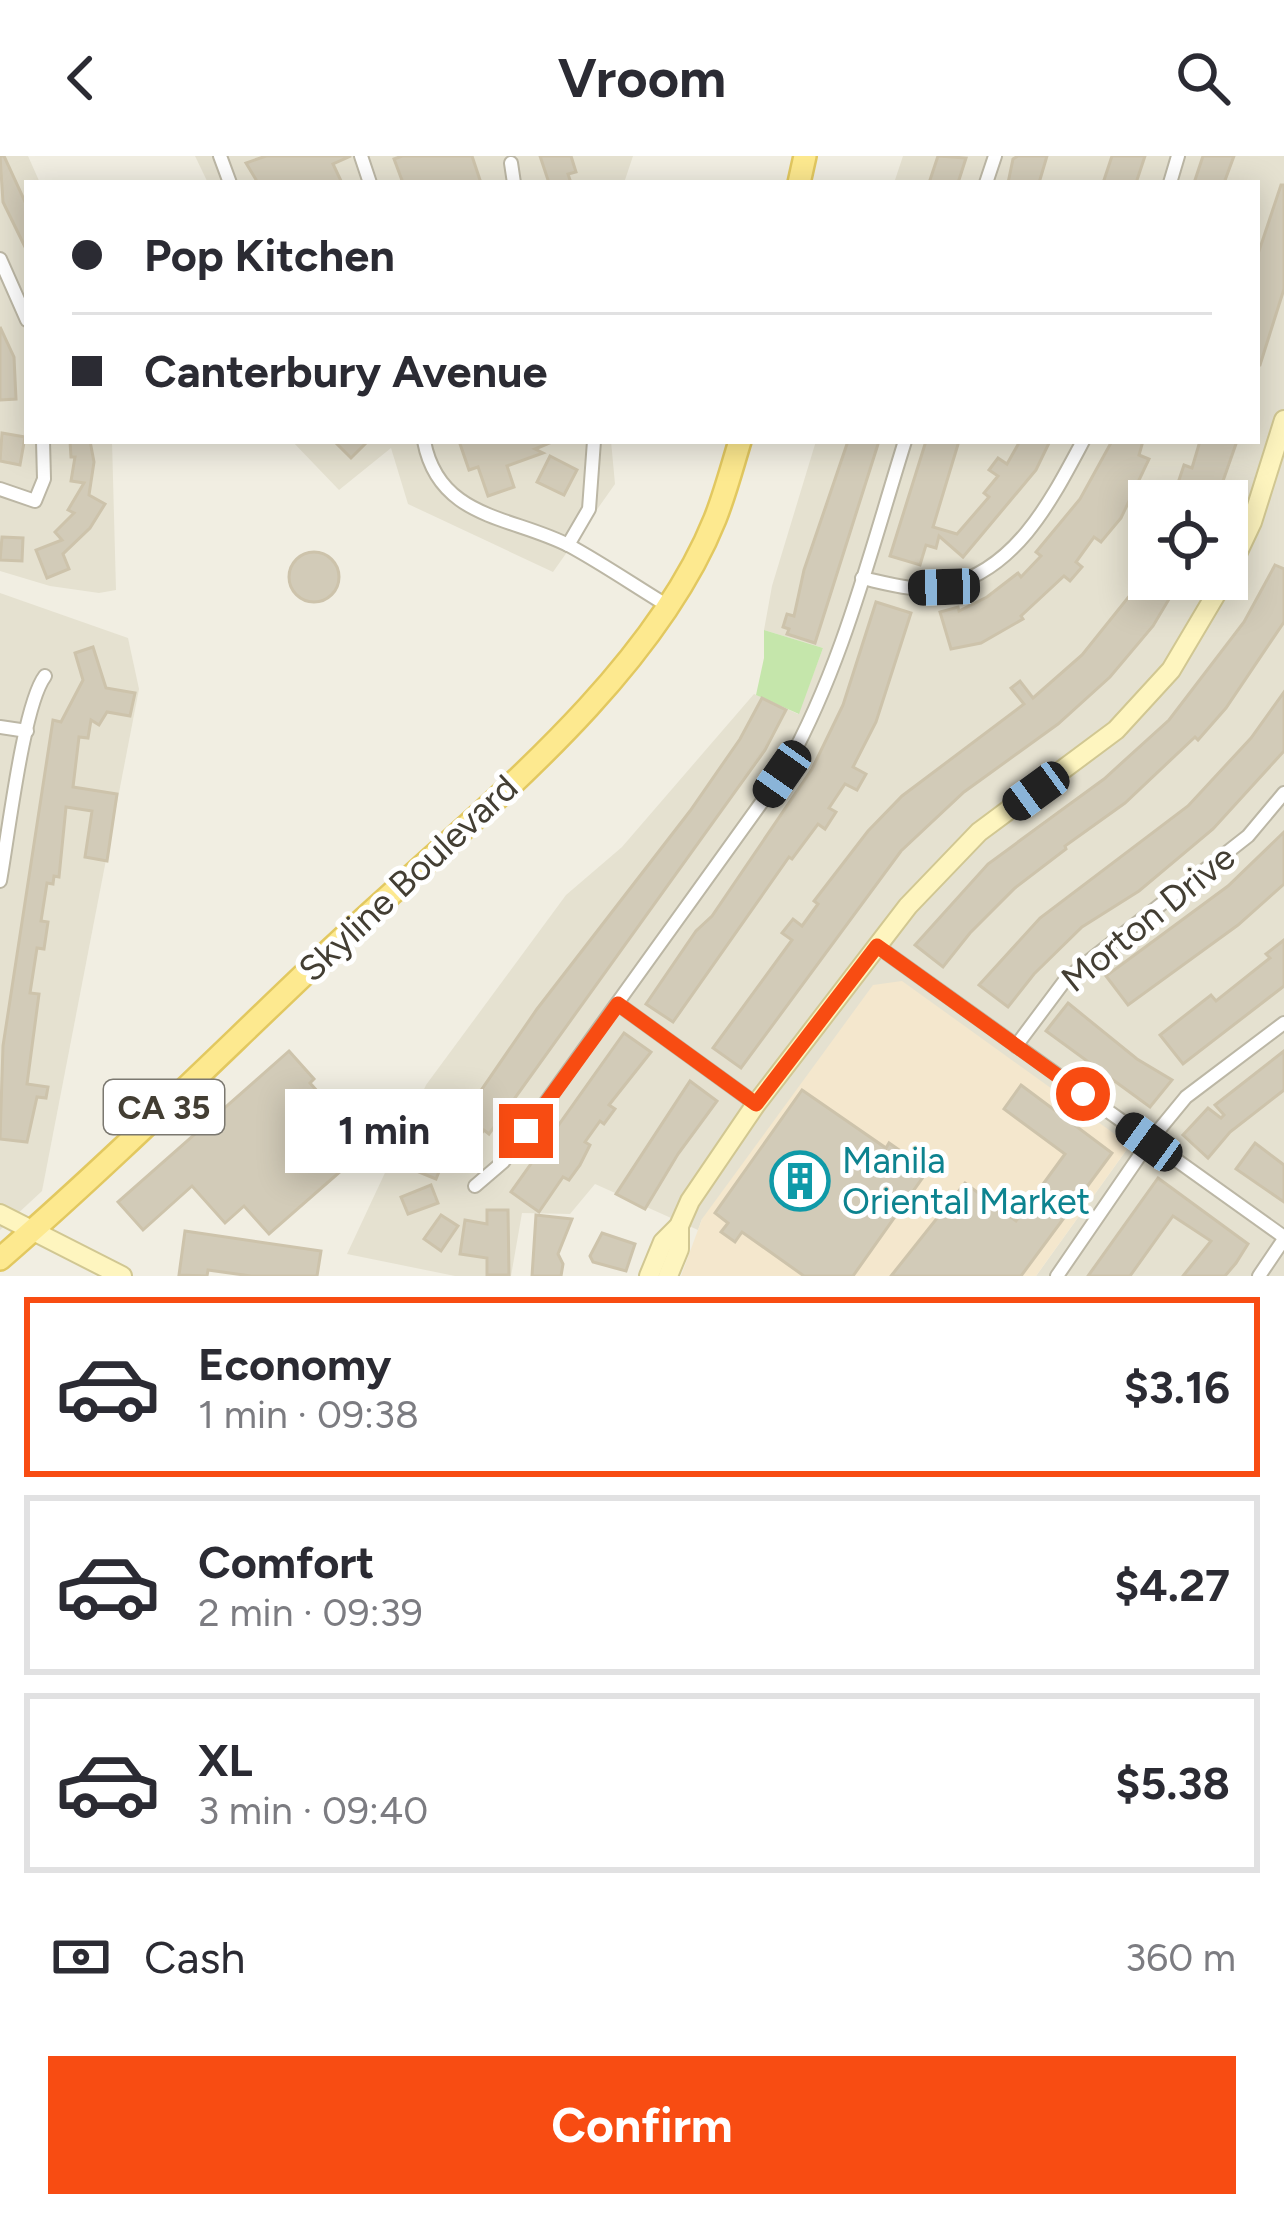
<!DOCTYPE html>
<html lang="en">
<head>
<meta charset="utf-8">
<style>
  body { margin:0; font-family:Figtree,sans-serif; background:#f7f7f7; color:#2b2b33; height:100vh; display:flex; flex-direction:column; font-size:45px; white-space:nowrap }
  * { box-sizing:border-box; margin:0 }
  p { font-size:39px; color:#7c7c81 }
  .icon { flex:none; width:66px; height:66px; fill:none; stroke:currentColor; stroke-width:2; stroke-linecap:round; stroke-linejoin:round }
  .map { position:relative; height:1120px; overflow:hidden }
  .sheet { display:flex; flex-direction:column; background:#fff; flex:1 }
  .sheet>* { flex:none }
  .guide { position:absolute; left:24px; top:24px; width:1236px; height:264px; border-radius:0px; box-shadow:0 6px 30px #0003; display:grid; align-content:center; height:264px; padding:0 48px; background:#fff }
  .controls { position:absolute; left:1128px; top:324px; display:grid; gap:24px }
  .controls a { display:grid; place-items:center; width:120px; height:120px; border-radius:0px; background:#fff; box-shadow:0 6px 30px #0003; font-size:60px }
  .end { position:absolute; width:54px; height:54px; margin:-27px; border:15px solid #f84c12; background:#fff; box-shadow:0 0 0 6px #fff }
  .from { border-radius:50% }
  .bubble { position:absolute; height:84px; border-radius:0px; background:#fff; box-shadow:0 6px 30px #0003; font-size:39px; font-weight:700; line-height:84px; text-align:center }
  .car { position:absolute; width:36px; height:72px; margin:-36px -18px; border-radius:15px; box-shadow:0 0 9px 3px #0007; background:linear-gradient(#222 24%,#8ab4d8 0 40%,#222 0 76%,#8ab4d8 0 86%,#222 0) }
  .guide b { display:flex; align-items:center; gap:42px; height:114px; font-size:45px }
  .guide b+b { border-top:3px solid #e1e1e2 }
  .guide i { width:30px; height:30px; background:#2b2b33 }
  ul { padding:21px 0 0; list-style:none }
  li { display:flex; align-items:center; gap:36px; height:180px; margin:0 24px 18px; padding:0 24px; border:6px solid #e1e1e2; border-radius:0px }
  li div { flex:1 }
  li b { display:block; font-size:45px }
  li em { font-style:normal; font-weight:700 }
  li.selected { border-color:#f84c12 }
  li>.icon { width:108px; height:108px; stroke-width:1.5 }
  .pay { display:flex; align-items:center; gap:30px; height:132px; padding:0 48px; font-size:45px }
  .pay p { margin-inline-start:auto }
  .primary-button { display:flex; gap:24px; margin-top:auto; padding:24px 48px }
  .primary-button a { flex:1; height:138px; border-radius:0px; background:#f84c12; color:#fff; font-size:48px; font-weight:700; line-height:138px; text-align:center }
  header { display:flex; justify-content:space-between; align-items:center; height:156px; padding:0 48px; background:#fff; font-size:54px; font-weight:700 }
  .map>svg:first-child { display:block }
  .residential { fill:#e5e1d0; fill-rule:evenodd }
  .commercial { fill:#f4e7cd }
  .green { fill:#c5e6ab }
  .building { fill:#d2cbb8; stroke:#cdc3ab; stroke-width:3 }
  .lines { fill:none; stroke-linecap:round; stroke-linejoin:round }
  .street-casing { stroke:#bcb7a5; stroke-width:16 }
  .secondary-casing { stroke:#d1c792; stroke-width:22 }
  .primary-casing { stroke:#e2c860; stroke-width:26 }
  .street { stroke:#fff; stroke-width:12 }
  .secondary { stroke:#fef5bf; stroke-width:18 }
  .primary { stroke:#fde98f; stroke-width:21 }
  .route { stroke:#f84c12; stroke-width:15 }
  .labels { text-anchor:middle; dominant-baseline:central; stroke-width:10; stroke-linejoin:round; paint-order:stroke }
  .shield { fill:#fff; stroke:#7b7870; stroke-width:3 }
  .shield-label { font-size:33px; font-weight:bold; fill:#433e33 }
  .street-label { font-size:36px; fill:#433e33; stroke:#fff }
  .culture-label { font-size:36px; fill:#0d838f; stroke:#fff; text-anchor:start }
</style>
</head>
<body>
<header><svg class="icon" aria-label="back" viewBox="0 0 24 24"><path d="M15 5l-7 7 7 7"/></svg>Vroom<svg class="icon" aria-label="search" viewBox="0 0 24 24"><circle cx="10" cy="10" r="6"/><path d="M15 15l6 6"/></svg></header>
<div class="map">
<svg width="1284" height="1120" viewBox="0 0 1284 1120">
  <rect width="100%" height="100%" fill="#f1eee2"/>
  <!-- residential -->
  <g class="residential">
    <path d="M0,0H28L40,27H27V285H112L116,434L99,437L50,430L0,415Z"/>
    <path d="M195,0H633L624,27H208Z"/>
    <path d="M903,0H1284V1120H1036L1130,989L702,1063L698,1074L595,1028L570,1058L522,1057L511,1120H455L347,1098L426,929L566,739L622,691L754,538L798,558L823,492L764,474L772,430L816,285H1257V27H894ZM1149,345H1227V423H1149Z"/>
    <path d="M292,285H611L615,328L553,416L408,348L391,292L339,334Z"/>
    <path d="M0,437L128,482L139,533L42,1035L0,1074Z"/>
  </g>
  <!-- commercial -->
  <path class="commercial" d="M902,825L1130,989L1036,1120H681L702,1063L873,829Z"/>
  <!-- green -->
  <path class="green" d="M764,474L823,492L799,558L756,539L764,502Z"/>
  <!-- building -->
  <g class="building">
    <path d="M0,0H4L27,50V95L3,46Z"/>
    <path d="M266,0H351L333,8L342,27H258L246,7Z"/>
    <path d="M402,0H472L481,27H403L394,3Z"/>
    <path d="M540,0H571L576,16L568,18L571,27H549Z"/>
    <path d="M938,0L966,2L958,27H929Z"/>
    <path d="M1018,0H1047L1039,27H1008L1013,3Z"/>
    <path d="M1112,0H1145L1136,27H1103Z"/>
    <path d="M1203,0H1234L1224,27H1194Z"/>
    <path d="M1281,29H1284V133L1260,209H1257V101Z"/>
    <path d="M0,171L14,201L16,243L0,244Z"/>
    <path d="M2,277L25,281L20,309L0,305Z"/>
    <path d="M70,285H90L94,306L89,339L105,348L90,372L63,398L69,413L47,422L36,394L62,384L55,376L74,357L68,354L84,327L71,325L75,301H71Z"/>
    <path d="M334,285H368L351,302Z"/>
    <path d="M459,285H552V286L535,293L543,297L507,310L514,331L488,340L478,311L469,314Z"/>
    <path d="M848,285H879L815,487L787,478L789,473L783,471L787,458L794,460L804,414Z"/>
    <path d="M926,285H959L933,371L957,378L989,341L984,337L998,320L989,314L998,302L1007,308L1020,285H1050L1036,314L963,401L939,380L936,392L926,389L920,409L890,400Z"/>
    <path d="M1112,285H1143L1139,299L1149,303L1121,362L1101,386L1094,381L1076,406L1082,411L1070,425L1064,420L1021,460L1023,463L981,487L951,493L940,456L958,451L959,455L987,441L1018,417L1021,421L1041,400L1036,396L1080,343Z"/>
    <path d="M1200,285H1237L1216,345H1180L1186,329L1178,327L1184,309L1192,312Z"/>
    <path d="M550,300L577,314L564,339L537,326Z"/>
    <path d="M2,381L23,382L22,405L0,404Z"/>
    <circle cx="314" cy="421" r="25"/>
    <path d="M1275,409L1284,413V466L1226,552L1198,584L1195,581L1125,647L1065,690L1066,693L1015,732L970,777L943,811L915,789L988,708L1104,623L1169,564L1244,466Z"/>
    <path d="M1143,423H1181L1153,470L1110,521L1058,568L964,636L901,695L741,912L713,892L792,784L782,777L793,763L802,770L818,748L814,745L868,675L902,640L1024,548L1011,532L1020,525L1033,542L1082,499Z"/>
    <path d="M876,446L911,457L876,566L853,611L866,618L857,634L845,628L829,652L836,656L825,673L818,668L792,703L789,701L673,866L646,848L696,775L712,760L812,613L843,549Z"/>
    <path d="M93,491L106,532L135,537L130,560L107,556L99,569L91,564L88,582L79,581L73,631L117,638L107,705L85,701L92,655L66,651L59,721L54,720L53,728L47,727L41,765L48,766L44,793L37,792L30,837L39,838L27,928L48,931L46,942L37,941L27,986L0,983L3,890L53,564L61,566L83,524L75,497Z"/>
    <path d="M1284,536V595L1213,673L1139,735L1082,771L1034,818L1008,851L979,829L1040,762L1188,650L1251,582Z"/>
    <path d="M762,542L786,554L765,594L489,978L484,974L470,992L460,985L448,1003L445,1001L436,1023L404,1010L411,993L430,968L442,976L455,958L462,962L537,853L690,655L740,583Z"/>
    <path d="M1284,676V728L1238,769L1128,849L1106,820L1228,730Z"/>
    <path d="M1284,784V830L1183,908L1160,879L1211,839L1216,845L1270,802L1266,798Z"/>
    <path d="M1068,847L1137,903L1172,924L1150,951L1046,875Z"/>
    <path d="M624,877L651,896L609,949L615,953L604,968L600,965L585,986L590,989L580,1009L569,1024L563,1021L539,1056L511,1036Z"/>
    <path d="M289,895L314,923L310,927L359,982L334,1004L342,1014L269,1078L244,1050L225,1067L192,1030L143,1074L118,1046Z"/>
    <path d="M1284,895V934L1230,976L1208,1002L1183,979L1208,952L1221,962L1224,959L1215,949Z"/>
    <path d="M690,925L717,945L678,998L645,1053L616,1038Z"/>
    <path d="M1021,929L1112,997L1021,1120H891L965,1027L1016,1065L1065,998L1004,953Z"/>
    <path d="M802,934L886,992L889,987L928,1014L853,1120H804L742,1076L735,1086L721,1076L728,1067L715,1057Z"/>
    <path d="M1255,987L1284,1009V1046L1236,1013Z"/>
    <path d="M1158,1022L1248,1088L1236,1107L1225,1120H1183L1211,1085L1173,1060L1130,1120H1088Z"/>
    <path d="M431,1029L438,1047L408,1058L401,1041Z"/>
    <path d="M487,1054H508L509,1119H487V1102L460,1098L465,1064L487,1068Z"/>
    <path d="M441,1059L458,1070L441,1095L424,1083Z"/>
    <path d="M536,1059L572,1063L558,1098L563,1108L561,1120H532Z"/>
    <path d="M185,1075L321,1095L317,1120H251L208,1114L207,1120L179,1119Z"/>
    <path d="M602,1077L635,1088L626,1115L593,1106L590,1100Z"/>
  </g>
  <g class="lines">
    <defs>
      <g id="street">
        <path d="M220,0L230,27"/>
        <path d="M361,0L370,27"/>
        <path d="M511,7L514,27"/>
        <path d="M986,27L995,0"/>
        <path d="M1170,27L1178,0"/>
        <path d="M0,103L27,164"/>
        <path d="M424,285C439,364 513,360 570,390C603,408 635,430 668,450"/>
        <path d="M0,333L35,345L44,323L43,285"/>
        <path d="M568,389L589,353L594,285"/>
        <path d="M862,422C889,428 918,437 945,430C1016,415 1052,343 1083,285"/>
        <path d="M0,571L27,575"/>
        <path d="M0,725C8,682 23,549 45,520"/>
        <path d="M877,790L1284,1081"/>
        <path d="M618,848L756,948"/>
        <path d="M1016,890L1066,823L1248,680L1284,637"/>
        <path d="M475,1030L503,1006L782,618C841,516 870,397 905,285"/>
        <path d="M1057,1120L1149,986L1186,941L1284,867"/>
        <path d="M1259,1120L1284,1083"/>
      </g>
      <g id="secondary">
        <path d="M1227,419L1252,366L1284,264"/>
        <path d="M0,1058L122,1120"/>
        <path d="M649,1120L663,1086L679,1070L690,1045L756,948L908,750L979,676L1116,574L1171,514L1225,423"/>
        <path d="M668,1120L679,1093V1070"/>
      </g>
      <g id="primary">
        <path d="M799,27L805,0"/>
        <path d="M0,1103C114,1004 221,897 331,793C460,671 648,530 715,363C725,338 732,311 740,285"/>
      </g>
    </defs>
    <!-- street casing -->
    <use href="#street" class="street-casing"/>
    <!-- secondary casing -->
    <use href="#secondary" class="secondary-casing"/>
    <!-- primary casing -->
    <use href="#primary" class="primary-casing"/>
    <!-- street -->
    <use href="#street" class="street"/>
    <!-- secondary -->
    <use href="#secondary" class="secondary"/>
    <!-- primary -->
    <use href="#primary" class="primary"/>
  </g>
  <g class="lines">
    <!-- route -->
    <path class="route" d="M526,975L618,848L756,948L877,790L1083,938"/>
  </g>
  <!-- icons -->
  <defs>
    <symbol id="building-ring" viewBox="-11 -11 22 22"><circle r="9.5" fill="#fff" stroke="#0f9aa8" stroke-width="1.5"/><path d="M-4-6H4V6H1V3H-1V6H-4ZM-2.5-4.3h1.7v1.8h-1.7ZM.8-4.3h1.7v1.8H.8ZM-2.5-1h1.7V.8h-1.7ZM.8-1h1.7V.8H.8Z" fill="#0f9aa8"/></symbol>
  </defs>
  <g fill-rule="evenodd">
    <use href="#building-ring" x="767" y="992" width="66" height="66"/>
  </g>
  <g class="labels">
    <!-- shield labels -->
    <rect class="shield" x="104" y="924" width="120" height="54" rx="9"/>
    <g class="shield-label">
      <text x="164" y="951">CA 35</text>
    </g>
    <!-- street labels -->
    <g class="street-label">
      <text transform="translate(408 722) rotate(-43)">Skyline Boulevard</text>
      <text transform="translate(1148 762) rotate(-39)">Morton Drive</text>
    </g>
    <!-- culture labels -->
    <g class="culture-label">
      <text x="842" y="1004">Manila<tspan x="842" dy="41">Oriental Market</tspan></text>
    </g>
  </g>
</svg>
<div class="controls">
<a><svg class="icon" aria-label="locate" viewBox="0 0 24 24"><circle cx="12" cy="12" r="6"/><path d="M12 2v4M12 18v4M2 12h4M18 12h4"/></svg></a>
</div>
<i class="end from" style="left:1083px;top:938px"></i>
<i class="end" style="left:526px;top:975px"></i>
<div class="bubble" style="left:285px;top:933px;width:198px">1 min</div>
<i class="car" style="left:944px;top:431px;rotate:268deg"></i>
<i class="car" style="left:782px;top:618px;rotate:215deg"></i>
<i class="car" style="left:1036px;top:635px;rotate:234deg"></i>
<i class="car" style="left:1149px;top:986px;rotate:306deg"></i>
<div class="guide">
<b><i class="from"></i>Pop Kitchen</b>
<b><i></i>Canterbury Avenue</b>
</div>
</div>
<section class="sheet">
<ul>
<li class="selected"><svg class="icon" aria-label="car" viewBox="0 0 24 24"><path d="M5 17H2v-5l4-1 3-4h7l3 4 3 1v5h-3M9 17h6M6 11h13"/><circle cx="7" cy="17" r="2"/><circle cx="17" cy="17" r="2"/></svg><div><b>Economy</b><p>1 min · 09:38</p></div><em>$3.16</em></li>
<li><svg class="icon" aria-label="car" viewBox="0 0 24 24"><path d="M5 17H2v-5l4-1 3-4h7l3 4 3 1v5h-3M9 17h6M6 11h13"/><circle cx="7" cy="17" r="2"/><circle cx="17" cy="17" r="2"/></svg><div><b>Comfort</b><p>2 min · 09:39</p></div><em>$4.27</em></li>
<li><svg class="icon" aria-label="car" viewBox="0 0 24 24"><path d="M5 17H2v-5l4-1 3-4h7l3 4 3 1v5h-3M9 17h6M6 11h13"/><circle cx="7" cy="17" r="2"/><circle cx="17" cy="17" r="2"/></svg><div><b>XL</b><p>3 min · 09:40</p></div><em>$5.38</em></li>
</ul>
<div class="pay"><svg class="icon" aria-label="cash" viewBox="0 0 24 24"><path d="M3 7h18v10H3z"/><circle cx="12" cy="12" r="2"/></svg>Cash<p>360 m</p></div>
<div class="primary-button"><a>Confirm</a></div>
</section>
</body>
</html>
